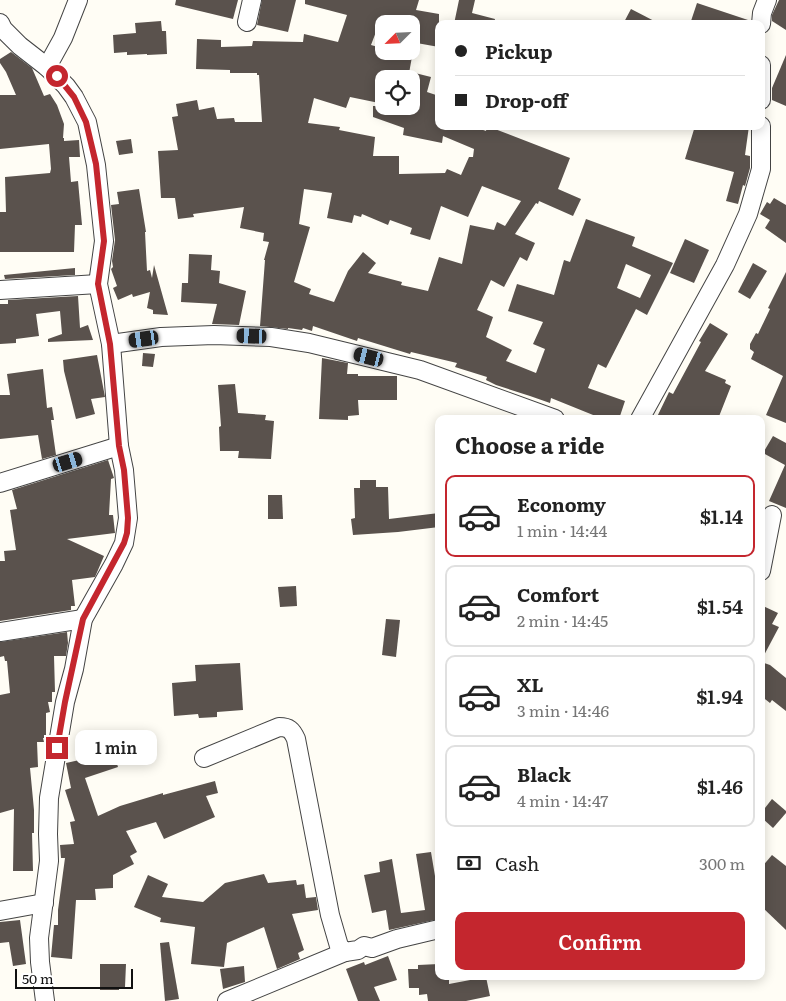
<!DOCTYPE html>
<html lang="en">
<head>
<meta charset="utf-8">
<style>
  body { margin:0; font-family:Literata,serif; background:#f6f6f6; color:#222; height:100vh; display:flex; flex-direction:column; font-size:19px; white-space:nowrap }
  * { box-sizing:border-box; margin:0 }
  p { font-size:16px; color:#767676 }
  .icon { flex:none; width:28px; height:28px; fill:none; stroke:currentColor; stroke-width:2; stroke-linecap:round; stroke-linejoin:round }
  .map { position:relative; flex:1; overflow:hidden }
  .sheet { position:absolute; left:435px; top:415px; width:330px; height:565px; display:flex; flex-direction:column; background:#fff; border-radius:10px; box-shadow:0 2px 12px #0003 }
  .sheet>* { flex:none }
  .guide { position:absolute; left:435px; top:20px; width:330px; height:110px; border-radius:10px; box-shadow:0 2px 12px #0003; display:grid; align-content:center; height:110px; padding:0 20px; background:#fff }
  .needle { width:32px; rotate:246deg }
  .controls { position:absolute; left:375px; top:15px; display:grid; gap:10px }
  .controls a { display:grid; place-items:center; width:45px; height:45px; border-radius:10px; background:#fff; box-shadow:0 2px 12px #0003; font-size:25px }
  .scale { position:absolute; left:15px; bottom:12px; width:118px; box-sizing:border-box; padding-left:5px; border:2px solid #111; border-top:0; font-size:14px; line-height:18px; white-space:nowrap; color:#111; -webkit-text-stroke:4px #fff; paint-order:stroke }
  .end { position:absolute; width:22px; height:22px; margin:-11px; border:6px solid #c4262e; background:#fff; box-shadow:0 0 0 2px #fff }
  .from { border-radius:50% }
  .bubble { position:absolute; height:35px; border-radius:10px; background:#fff; box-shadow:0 2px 12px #0003; font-size:16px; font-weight:600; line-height:35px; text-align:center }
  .car { position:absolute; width:15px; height:30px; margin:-15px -8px; border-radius:6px; box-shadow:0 0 4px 1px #0007; background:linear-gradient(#222 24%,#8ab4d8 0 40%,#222 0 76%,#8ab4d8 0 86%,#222 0) }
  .guide b { display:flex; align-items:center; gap:18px; height:48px; font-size:19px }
  .guide b+b { border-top:1px solid #e0e0e0 }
  .guide i { width:12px; height:12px; background:#222 }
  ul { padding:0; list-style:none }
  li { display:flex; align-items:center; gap:15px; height:82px; margin:0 10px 8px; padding:0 10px; border:2px solid #e0e0e0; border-radius:10px }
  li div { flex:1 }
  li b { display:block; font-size:19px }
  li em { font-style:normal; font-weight:600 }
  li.current { border-color:#c4262e }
  li>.icon { width:45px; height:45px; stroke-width:1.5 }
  h2 { padding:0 20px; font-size:22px; line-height:60px }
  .pay { display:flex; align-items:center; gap:12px; height:55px; padding:0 20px; font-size:19px }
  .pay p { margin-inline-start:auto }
  .primary-button { display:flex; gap:10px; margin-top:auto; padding:10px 20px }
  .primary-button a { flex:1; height:58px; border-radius:10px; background:#c4262e; color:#fff; font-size:20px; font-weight:600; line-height:58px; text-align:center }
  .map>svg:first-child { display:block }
  .building { fill:#5a524d; fill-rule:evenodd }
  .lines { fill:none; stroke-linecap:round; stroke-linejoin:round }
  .minor-casing { stroke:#444; stroke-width:20 }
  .minor { stroke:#fff; stroke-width:18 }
  .route { stroke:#c4262e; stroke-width:6 }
</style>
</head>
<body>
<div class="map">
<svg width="786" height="1001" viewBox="0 0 786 1001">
  <rect width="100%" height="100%" fill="#fffdf5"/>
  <!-- building -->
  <g class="building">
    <path d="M176,0H238L233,19L175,5Z"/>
    <path d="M262,0H296L288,32L257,25Z"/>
    <path d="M305,0H419L416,10L439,14V47L411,42V24H379L371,45L378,47L377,51H413L408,79H394L384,76V104L350,97L346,108L314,98L308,123L340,127L339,130L375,137L373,156H399V174L445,173L447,169L461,175L469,157H473L474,149L443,136L442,143L403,135L404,128L373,117V106H411V72L431,77L427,92L439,96V126H472L486,131L487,126L570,158L558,189L581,199L573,216L539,201L538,204L536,203L515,234L535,243L527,261L520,257L504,287L491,280L477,310L493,317L486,337L512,350L506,361L536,373L545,349L533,344L543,322L508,311L517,284L554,295L564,260L570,262L586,219L635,237L632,246L673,263L647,315L636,309L606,368L598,364L588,388L625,401L619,419H603L551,398L550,403L530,396L496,385L486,380L487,377L455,367L457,363L411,352L410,354L358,338L357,341L313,326L312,331L303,328L302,330L288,328V329L260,326L265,260H264L269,242L263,241L264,233L240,228L244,207L193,214L194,217L178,219L175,198H161L158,151L178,150L172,117L178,116L176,104L197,100L199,110L214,107L217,119L234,118L235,122H262L259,75H257V73H230V70L196,69L197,39L221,40V47L252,46L253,41L303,42L304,34L338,42L347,15L305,4ZM482,186L521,201L505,226L497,222L494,230L470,225L462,264L439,257L428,291L401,285L402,282L368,273L376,263L363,252L348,271L334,302L309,294L311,289L294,282L310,227L299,224L304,189L332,193L327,218L352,223L354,215L361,217L362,214L388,225L390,220L412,228L410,234L430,240L441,206L468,217ZM626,264L651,275L640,298L617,288Z"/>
    <path d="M459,0H475L472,13L495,19L494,24H454Z"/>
    <path d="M779,0H786V30L772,21V15Z"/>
    <path d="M697,3L751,21L750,24H690Z"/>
    <path d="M631,9L660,24H623Z"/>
    <path d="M161,21L162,31H166L167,54L147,55V54L127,55V52L114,53L113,35L136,33L135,23Z"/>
    <path d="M11,52L32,68L44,96L50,94L57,105L64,124L63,138H64V141L79,140L80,157H69L71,182L78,181L82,225H75L74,252H0V212H6L5,177L50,173L51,169L49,144L0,149V95H16L6,72L0,63V59Z"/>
    <path d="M786,55V106L772,100V88Z"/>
    <path d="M695,126H749L745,155L750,156V168L745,186L743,185L738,204L726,201L734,172L685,159Z"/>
    <path d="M131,139L133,153L119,155L116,141Z"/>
    <path d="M139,189L146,232H145L147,271L150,270L152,278L154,265L168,315L153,314V310L147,308L150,292L133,297L132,294L118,300L113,288L117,286L111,269L113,267L112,261L115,240L111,205L119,204L117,192Z"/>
    <path d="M774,198L786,205V243L765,228L770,220L760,214L767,202L770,204Z"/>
    <path d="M685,239L709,250L694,283L670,273Z"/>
    <path d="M189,254L212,255L211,270L220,271L219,283L246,291L239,325L212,324L217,304L181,302L182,283H188Z"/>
    <path d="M753,263L767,271L750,299L738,292Z"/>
    <path d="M75,268V275L5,279L4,275Z"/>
    <path d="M786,272V423L766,415L783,376L751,359L754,352L750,349V344L756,333L758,334L770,309L768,308Z"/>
    <path d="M78,296L80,328L88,325L93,340L48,342V339L62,334L60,311L36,314L39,336L16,339V343L0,344V304H8V300Z"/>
    <path d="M710,323L728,334L705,371L726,380L725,383L731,386L718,419H656L669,392L673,394L701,342L699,341Z"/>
    <path d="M143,353L155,354L153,367L142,366Z"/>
    <path d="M97,355L105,397L91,399L95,414L76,419L64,371L63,360Z"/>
    <path d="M322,358L348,363L347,374H358V376H397V400H358L359,415L348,416V420L319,419Z"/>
    <path d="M43,369L47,408L52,407L54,420H51L56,455L42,459L38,435L0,439V395H10L7,374Z"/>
    <path d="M235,384L238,413L266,415L265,420L274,421L271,459L238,458L239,451H220L219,427L221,426L218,385Z"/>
    <path d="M773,436L786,443V508L769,501L785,465L763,453Z"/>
    <path d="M108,460L114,478L111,479L109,515H113L115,533L67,539L104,556L95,577L72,580L75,606H71V610L0,621V561H5L4,551L16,550L10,510L17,509L12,490Z"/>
    <path d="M360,480H376V487H388L389,519L439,513V527L398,532L353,535L351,519L355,518L354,488H360Z"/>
    <path d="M268,495H282L283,519H268Z"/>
    <path d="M296,586L297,606L280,607L278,587Z"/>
    <path d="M761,605L778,613L772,624L779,627L761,661Z"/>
    <path d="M386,619L400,620L396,657L382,655Z"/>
    <path d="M67,632L68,643L66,656H54L55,692H52V702H48L50,712L46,713V738H43L44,742H37L38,767L30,768L34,810V833H32L33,871H13L14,809L0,813V695L10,693L7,661H5L4,656L0,657V642Z"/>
    <path d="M761,662L770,665L786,678V711L772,700L770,703L761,696Z"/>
    <path d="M240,663L243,710L217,712V717L199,718L198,714L174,716L172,683L196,681L195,665Z"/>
    <path d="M109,739L118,767L85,778L98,816L120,806L163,793V795L215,781L218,793L206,796L215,817L164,839L156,822L126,831L137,852L130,856L134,864L113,875V888L95,889L96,900H76L72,959L51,957L54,925H58V910L65,858H61L60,845L74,844L70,822L75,821L65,790L71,788L66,763L84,759L82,742Z"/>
    <path d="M772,799L786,811V813L773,828L761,817V813Z"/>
    <path d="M431,852L439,900V919L389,930L386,910L372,913L364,875L380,872L379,862L392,859L401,913L425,910L416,854Z"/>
    <path d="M772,855L786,866V930L761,906V868Z"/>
    <path d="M264,874L268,883L296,880L297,885L304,884L306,898L316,897L318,910L292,914L304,950L298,953L300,959L277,969L264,927L227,943L224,967L191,964L195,927L160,922L161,918L134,907L148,875L168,884L162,897L203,902L225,883Z"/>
    <path d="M20,920L26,964L13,966L9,942L0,943V922Z"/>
    <path d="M169,942L179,999L165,1001L160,943Z"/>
    <path d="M388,956L397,980L374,987L380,1001H358L346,969L364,962L365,965Z"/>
    <path d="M100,964H126L125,987H119V990H100Z"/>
    <path d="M439,964V976H449V984L486,977L490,996L466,1001H428L427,994L419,995V988H409L408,969H418V965Z"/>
    <path d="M244,966L245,982L223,989L220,969Z"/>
  </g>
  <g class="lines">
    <defs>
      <g id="minor">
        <path d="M247,22L252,0"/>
        <path d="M0,23L3,29L20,46L47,67L66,86L74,97L87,122L96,165L104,241L98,284L111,344L119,446L124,470L128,518L124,543L114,564L83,619L74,669L65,702L49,798L48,834L49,861L39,938L40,962L45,1001"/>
        <path d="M761,24L762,13L767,0"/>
        <path d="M761,65V100"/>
        <path d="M47,67L63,38L78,0"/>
        <path d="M0,290L98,284"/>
        <path d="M111,344L161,337L214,335L271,337L309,343L420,370L555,419"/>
        <path d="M640,419L725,265L748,214L761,169V126"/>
        <path d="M0,483L119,446"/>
        <path d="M761,571L772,515"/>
        <path d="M0,632L83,619"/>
        <path d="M204,758L279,727C289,727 292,730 296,739L330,915L339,946L345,952L358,950L364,946L372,948L397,939L439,929"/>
        <path d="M0,911L44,903"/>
        <path d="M227,1001L345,952"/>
      </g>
    </defs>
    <!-- minor casing -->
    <use href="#minor" class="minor-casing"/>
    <!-- minor -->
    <use href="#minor" class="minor"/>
  </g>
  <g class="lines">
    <!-- route -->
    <path class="route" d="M57,76L74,97L86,122L96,164L104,241L98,284L110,344L119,446L124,470L128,518L127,533L124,543L83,619L65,702L57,748"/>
  </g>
</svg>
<div class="controls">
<a><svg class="needle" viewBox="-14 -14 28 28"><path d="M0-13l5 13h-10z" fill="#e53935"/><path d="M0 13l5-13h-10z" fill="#767676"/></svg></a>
<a><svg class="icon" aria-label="locate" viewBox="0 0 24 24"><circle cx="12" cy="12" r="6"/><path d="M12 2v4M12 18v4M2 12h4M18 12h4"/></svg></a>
</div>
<div class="scale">50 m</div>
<i class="end from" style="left:57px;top:76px"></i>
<i class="end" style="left:57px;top:748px"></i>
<div class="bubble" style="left:75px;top:730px;width:82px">1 min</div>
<i class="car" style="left:252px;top:336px;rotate:272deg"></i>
<i class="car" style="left:144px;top:339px;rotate:262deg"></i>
<i class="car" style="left:369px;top:357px;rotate:284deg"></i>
<i class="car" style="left:68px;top:462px;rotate:73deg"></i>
<div class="guide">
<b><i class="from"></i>Pickup</b>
<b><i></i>Drop-off</b>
</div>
<section class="sheet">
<h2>Choose a ride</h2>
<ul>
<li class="current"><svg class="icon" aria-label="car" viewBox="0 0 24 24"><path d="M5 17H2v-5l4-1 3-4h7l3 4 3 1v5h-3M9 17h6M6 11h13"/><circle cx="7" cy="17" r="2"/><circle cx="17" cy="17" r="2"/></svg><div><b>Economy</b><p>1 min · 14:44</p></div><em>$1.14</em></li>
<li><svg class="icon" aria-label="car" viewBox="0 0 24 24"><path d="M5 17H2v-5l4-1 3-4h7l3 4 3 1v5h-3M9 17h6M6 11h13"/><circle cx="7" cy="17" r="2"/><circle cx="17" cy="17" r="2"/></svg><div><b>Comfort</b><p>2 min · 14:45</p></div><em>$1.54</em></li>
<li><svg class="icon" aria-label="car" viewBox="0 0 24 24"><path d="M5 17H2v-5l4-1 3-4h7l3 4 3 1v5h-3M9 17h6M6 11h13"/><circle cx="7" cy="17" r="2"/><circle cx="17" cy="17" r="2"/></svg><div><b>XL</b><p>3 min · 14:46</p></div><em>$1.94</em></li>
<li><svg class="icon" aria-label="car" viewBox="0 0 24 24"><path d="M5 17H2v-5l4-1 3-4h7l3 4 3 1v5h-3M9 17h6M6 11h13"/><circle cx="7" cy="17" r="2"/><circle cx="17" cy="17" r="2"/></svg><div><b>Black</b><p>4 min · 14:47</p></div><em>$1.46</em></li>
</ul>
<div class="pay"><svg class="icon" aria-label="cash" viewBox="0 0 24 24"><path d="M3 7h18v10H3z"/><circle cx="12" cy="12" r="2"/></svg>Cash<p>300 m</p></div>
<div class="primary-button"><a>Confirm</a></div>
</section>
</div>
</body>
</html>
